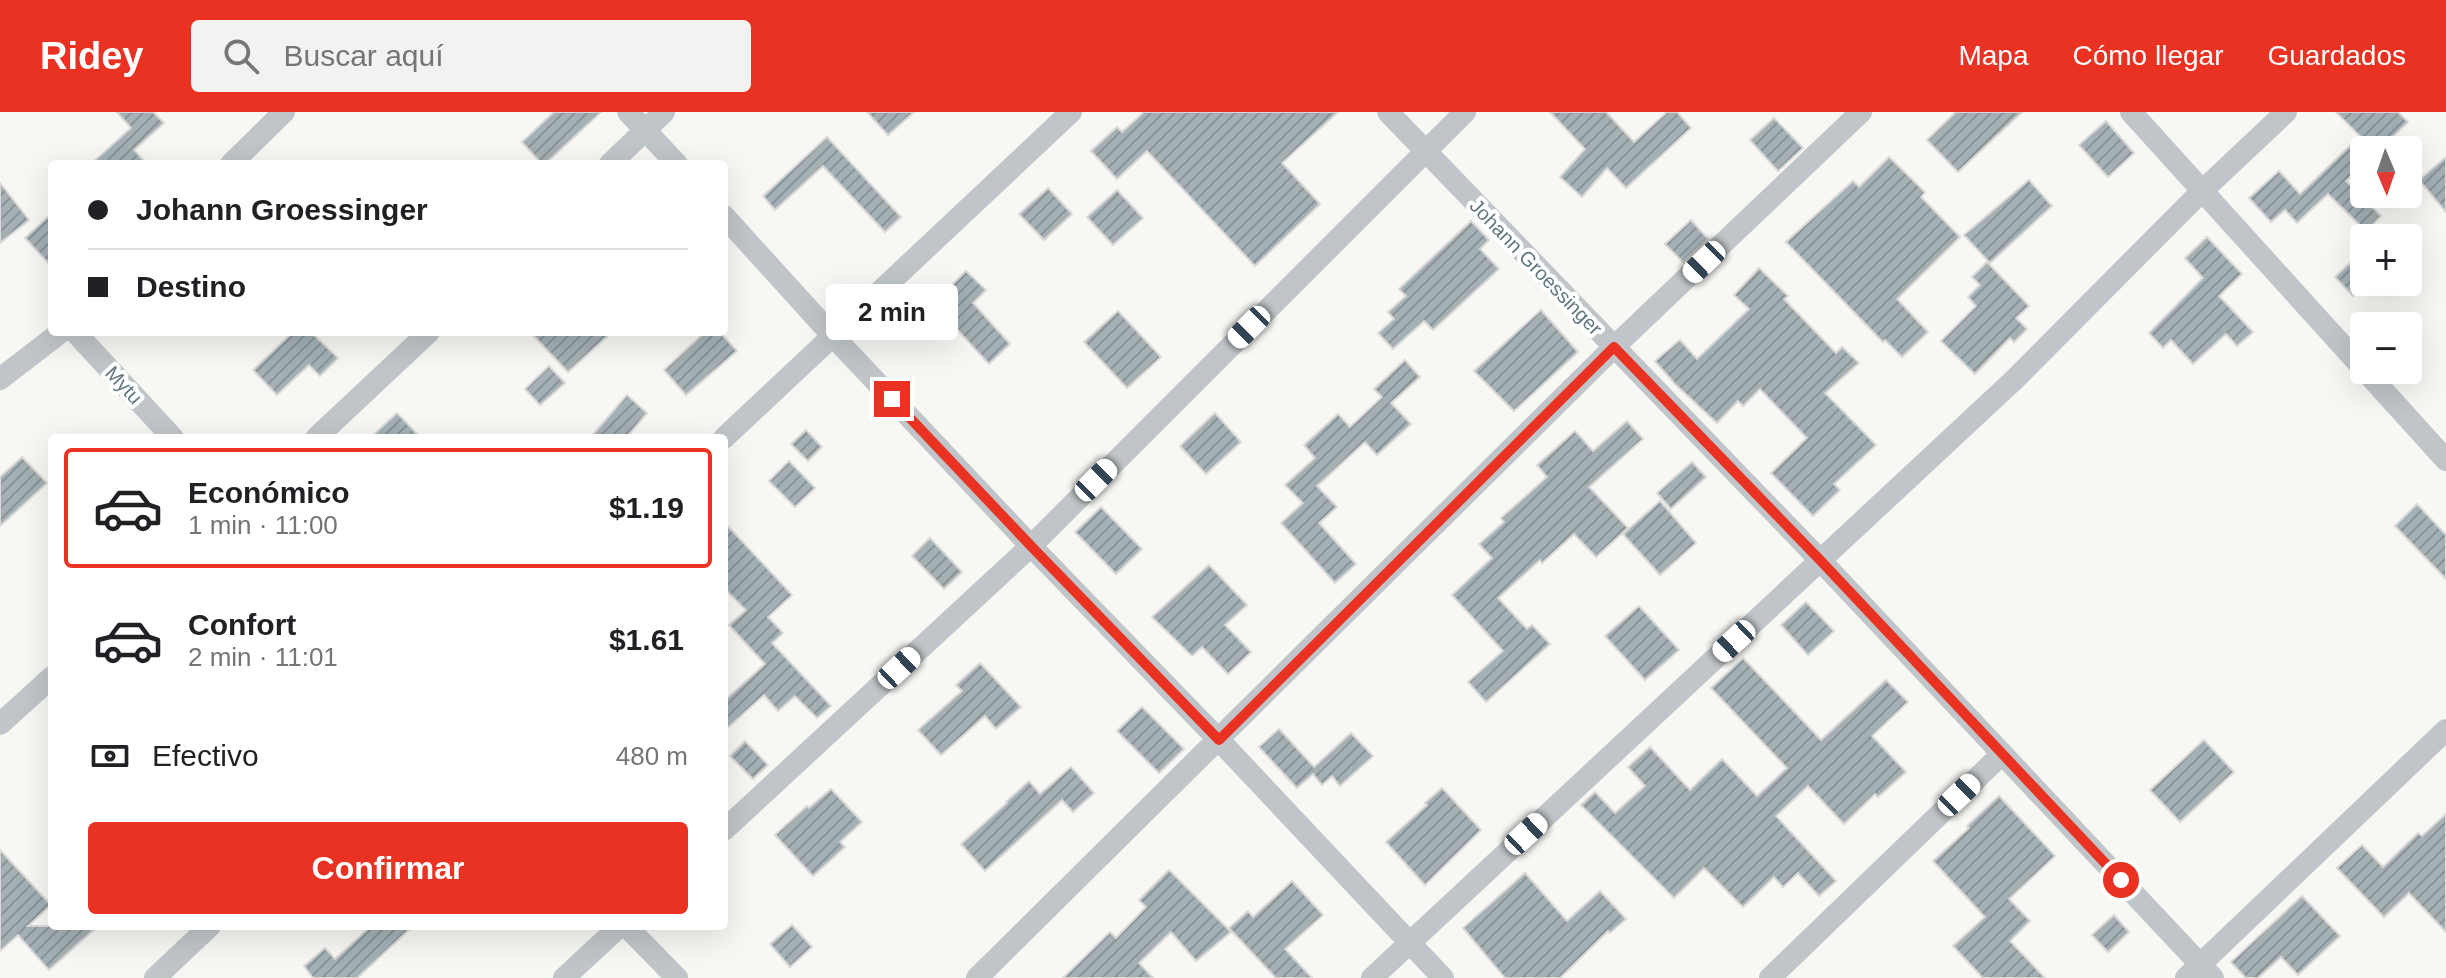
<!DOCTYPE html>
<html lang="es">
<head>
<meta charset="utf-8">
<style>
  body { margin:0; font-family:Helvetica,sans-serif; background:#f2f2f2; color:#202124; height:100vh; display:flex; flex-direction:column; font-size:30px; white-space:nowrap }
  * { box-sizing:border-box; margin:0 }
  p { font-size:26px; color:#757577 }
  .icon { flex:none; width:44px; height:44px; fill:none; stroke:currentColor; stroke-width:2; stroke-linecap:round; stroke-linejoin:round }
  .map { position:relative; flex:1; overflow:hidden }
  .sheet { position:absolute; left:48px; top:322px; width:680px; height:496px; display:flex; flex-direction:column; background:#fff; border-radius:8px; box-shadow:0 8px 32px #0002 }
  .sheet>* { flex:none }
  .hud { position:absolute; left:48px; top:48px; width:680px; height:176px; border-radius:8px; box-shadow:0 8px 32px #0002; display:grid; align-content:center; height:176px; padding:0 40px; background:#fff }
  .needle { width:52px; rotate:178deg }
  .buttons { position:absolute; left:2350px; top:24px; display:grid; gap:16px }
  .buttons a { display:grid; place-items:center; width:72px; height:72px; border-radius:8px; background:#fff; box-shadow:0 8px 32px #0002; font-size:40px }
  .end { position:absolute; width:36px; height:36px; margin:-18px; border:10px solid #e93222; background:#fff; box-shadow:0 0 0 4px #fff }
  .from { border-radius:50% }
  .bubble { position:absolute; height:56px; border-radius:8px; background:#fff; box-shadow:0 8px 32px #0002; font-size:26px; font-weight:600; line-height:56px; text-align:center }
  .car { position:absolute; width:24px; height:48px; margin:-24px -12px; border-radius:10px; box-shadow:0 0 6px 2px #0007; background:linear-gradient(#fff 24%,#345 0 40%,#fff 0 76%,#345 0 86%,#fff 0) }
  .hud b { display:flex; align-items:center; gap:28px; height:76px; font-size:30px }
  .hud b+b { border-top:2px solid #e0e0e0 }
  .hud i { width:20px; height:20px; background:#202124 }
  ul { padding:14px 0 0; list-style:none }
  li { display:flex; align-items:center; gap:24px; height:120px; margin:0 16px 12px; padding:0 24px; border:4px solid transparent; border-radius:8px }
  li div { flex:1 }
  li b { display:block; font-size:30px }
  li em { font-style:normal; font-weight:600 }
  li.selected { border-color:#e93222 }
  li>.icon { width:72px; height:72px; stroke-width:1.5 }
  .pay { display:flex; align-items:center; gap:20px; height:88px; padding:0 40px; font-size:30px }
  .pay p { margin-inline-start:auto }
  .primary-button { display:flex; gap:16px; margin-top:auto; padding:16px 40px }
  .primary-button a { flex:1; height:92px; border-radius:8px; background:#e93222; color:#fff; font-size:32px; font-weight:600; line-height:92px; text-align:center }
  header { display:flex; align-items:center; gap:48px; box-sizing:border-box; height:112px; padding:0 40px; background:#e93222; color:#fff }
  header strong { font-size:38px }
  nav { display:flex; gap:44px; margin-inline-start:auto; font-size:28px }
  .search { width:560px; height:72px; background:#f2f2f2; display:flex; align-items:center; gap:20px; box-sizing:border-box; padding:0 28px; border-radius:8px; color:#757577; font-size:30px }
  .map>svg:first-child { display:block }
  .building { fill:url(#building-hatch); stroke:#d9d8d6; stroke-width:2 }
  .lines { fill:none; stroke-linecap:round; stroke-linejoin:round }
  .street { stroke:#bfc5c8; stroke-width:22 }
  .route { stroke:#e93222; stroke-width:10 }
  .labels { text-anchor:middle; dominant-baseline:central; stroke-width:8; stroke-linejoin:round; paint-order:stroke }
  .street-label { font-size:20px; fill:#617780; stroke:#fff }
</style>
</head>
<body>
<header>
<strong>Ridey</strong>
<div class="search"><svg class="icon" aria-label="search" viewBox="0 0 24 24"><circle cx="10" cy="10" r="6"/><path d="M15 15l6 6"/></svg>Buscar aquí</div>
<nav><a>Mapa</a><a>Cómo llegar</a><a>Guardados</a></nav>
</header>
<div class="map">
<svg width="2446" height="866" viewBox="0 0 2446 866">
  <defs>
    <pattern id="building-hatch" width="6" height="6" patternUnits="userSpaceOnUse" patternTransform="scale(2)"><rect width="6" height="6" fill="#a4b0b4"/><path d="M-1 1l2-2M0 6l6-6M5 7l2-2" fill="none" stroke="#899498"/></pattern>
  </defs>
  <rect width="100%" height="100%" fill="#f7f7f4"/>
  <!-- building -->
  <g class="building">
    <path d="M117,0H153L164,11L134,38L147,52H91L131,16Z"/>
    <path d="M554,0H601L545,52H542L522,30Z"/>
    <path d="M867,0H914L888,23Z"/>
    <path d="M1144,0H1338L1282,51L1320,92L1255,154L1147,39L1117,67L1091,39L1117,15L1122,20Z"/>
    <path d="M1550,0H1606L1634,30L1667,0H1677L1691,16L1626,76L1607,56L1582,85L1560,65L1585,37Z"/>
    <path d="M1956,0H2022L1958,60L1927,28Z"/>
    <path d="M2336,0H2398L2408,10L2379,38H2364V52L2346,69L2381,104L2366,119L2328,82L2297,111L2285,98L2271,110L2249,86L2279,59L2300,82L2360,24Z"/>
    <path d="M1774,6L1803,36L1778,59L1750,28Z"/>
    <path d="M2106,9L2134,41L2108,65L2079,33Z"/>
    <path d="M827,25L901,105L885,120L823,54L775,98L763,84Z"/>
    <path d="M1889,45L1925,80L1921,85L1960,125L1897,187L1928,220L1902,245L1885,228L1883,230L1786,130L1853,69L1859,75Z"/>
    <path d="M2446,45V100L2419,68Z"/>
    <path d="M2029,68L2052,94L1990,151L1964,123Z"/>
    <path d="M0,71L29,108L0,131Z"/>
    <path d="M1048,76L1072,102L1044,128L1019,102Z"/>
    <path d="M1117,78L1143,106L1113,133L1087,105Z"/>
    <path d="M52,101V155L25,126Z"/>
    <path d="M1691,108L1708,127L1683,150L1665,132Z"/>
    <path d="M1471,109L1489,128L1480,137L1499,157L1433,218L1424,209L1393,237L1378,221L1394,207L1388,200L1406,184L1399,177Z"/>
    <path d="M2207,125L2242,162L2219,184L2253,220L2237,234L2226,222L2193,252L2171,228L2163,236L2149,221L2203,166L2185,146Z"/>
    <path d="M2364,138V174L2353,184L2335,165Z"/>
    <path d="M1987,150L2029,194L2016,206L2027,217L2014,230L2010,226L1975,262L1941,229L1976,194L1968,185L1980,173L1972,165Z"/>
    <path d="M1759,156L1788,184L1784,187L1836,241L1842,235L1859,251L1825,281L1876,333L1834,372L1840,378L1813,404L1771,361L1807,326L1760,277L1743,294L1738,289L1717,311L1675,272L1655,249L1680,228L1697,247L1749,197L1734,183Z"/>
    <path d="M966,159L986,178L973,191L1010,232L989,252L952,212L946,217L927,197Z"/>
    <path d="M1541,198L1578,240L1514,299L1474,259Z"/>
    <path d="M1118,199L1161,245L1127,276L1084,230Z"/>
    <path d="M293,220H311L338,246L320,264L309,253L277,283L253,258Z"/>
    <path d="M530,220H612L568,260Z"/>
    <path d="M705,220H720L737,239L686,283L664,258Z"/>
    <path d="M1405,248L1420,265L1391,291L1411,312L1377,343L1365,330L1317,374L1337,395L1319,411L1356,452L1335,471L1281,411L1303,391L1285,373L1315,346L1304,333L1338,302L1350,315L1382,285L1374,277Z"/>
    <path d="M549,254L565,271L540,293L525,277Z"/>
    <path d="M627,283L647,301L626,326H590Z"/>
    <path d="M397,301L421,326H370Z"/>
    <path d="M1215,301L1241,330L1206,362L1180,334Z"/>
    <path d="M1627,309L1643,327L1589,375L1628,416L1596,445L1574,422L1542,451L1540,448L1498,486L1527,517L1532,513L1550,532L1486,590L1468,570L1503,539L1452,483L1492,446L1479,432L1504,410L1501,406L1547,365L1537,353L1575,319L1593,339Z"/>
    <path d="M806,318L822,335L808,349L791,332Z"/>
    <path d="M22,345L47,371L0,414V365Z"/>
    <path d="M789,349L815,376L795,395L769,369Z"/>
    <path d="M1692,350L1706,365L1671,397L1657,381Z"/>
    <path d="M1660,389L1696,431L1660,463L1623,422Z"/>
    <path d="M2417,392L2446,423V467L2395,414Z"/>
    <path d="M1101,395L1142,437L1116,462L1075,420Z"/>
    <path d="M724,410L792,483L768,505L783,521L772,531L831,594L817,606L795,584L778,599L764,583L724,619V589L765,552L729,513L746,498L724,476Z"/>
    <path d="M930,426L962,460L944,477L912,444Z"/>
    <path d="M1209,453L1247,493L1225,513L1251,540L1228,562L1202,535L1192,544L1152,505Z"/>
    <path d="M1806,490L1834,519L1808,543L1781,513Z"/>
    <path d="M1639,494L1679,538L1645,568L1605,524Z"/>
    <path d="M1743,546L1821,628L1886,568L1908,590L1872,624L1906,660L1878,685L1875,682L1844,712L1808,674L1776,704L1836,769L1819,784L1798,761L1783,775L1774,765L1743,795L1704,756L1674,786L1581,693L1595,680L1615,701L1645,674L1628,655L1650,635L1690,678L1722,647L1757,684L1787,656L1711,576Z"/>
    <path d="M980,551L1021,595L996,617L985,604L941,643L918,618L962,579L956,573Z"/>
    <path d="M1142,595L1184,637L1159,661L1117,619Z"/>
    <path d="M1279,617L1314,655L1351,621L1373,644L1340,674L1332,664L1322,673L1313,662L1297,676L1259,635Z"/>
    <path d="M2204,628L2234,660L2180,710L2150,678Z"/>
    <path d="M745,629L768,653L753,667L730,644Z"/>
    <path d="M1071,655L1094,681L1073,700L1062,688L985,759L961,732L1007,691L1006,690L1029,669L1040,682Z"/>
    <path d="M1442,676L1481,718L1425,773L1386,730L1427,693L1425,691Z"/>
    <path d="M831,677L862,710L840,730L845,735L813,764L775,723L807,694L809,696Z"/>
    <path d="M1999,684L2055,744L2009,787L2030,809L2010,829L2045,866H1983L1953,834L1985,805L1933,749L1969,716L1967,714Z"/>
    <path d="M2446,702V820L2409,781L2384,805L2337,756L2362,733L2383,755L2418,721L2422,724Z"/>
    <path d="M0,738L51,793L28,814H98L49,858L18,823L0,839Z"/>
    <path d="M1169,758L1231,820L1196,849L1171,820L1139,851L1153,866H1063L1110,820L1116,826L1146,795L1139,788Z"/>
    <path d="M1525,761L1567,809L1600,779L1626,807L1610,821L1608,819L1560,866H1505L1463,816Z"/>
    <path d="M1292,769L1323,803L1285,837L1312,866H1276L1229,816L1248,799L1253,805Z"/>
    <path d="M2302,784L2340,824L2298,863L2281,845L2258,866H2246L2231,850Z"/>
    <path d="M2114,803L2129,820L2108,840L2092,823Z"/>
    <path d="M792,813L812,835L790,855L770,832Z"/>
    <path d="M371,814H413L357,866H313L304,854L325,836L335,847Z"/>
  </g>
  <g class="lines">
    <!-- street -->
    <g class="street">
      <path d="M628,0L677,52"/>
      <path d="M1388,0L1820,448L2213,866"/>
      <path d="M2131,0L2446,348"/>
      <path d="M231,52L284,0"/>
      <path d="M610,52L664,0"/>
      <path d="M724,104L832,223L1031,434L1219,628L1443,866"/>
      <path d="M75,220L173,326"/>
      <path d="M0,267L61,220"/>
      <path d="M316,326L429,220"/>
      <path d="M724,326L1071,0"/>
      <path d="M0,612L52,565"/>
      <path d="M724,718L1031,434L1465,0"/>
      <path d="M626,814L677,866"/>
      <path d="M155,866L210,814"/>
      <path d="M564,866L620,814"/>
      <path d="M977,866L1614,235L1861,0"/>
      <path d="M1372,866L2014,268L2201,80L2286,0"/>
      <path d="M1770,866L2002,642"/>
      <path d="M2186,866L2446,618"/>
    </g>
  </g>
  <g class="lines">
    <!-- route -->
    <path class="route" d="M892,287L1031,434L1219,628L1614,235L1820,448L2121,768"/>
  </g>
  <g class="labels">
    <!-- street labels -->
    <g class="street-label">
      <text transform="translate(1536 155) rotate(46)">Johann Groessinger</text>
      <text transform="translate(124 273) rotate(47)">Mytu</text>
    </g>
  </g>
</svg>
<div class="buttons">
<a><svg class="needle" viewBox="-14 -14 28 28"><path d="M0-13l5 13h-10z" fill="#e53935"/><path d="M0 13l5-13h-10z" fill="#757577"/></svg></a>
<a>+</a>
<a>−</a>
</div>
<i class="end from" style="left:2121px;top:768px"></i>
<i class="end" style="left:892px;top:287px"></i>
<div class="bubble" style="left:826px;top:172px;width:132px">2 min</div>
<i class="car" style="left:1704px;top:150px;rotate:226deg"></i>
<i class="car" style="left:1249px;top:215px;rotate:225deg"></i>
<i class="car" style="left:1096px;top:368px;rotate:45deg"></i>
<i class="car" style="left:1734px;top:529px;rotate:227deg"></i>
<i class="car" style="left:899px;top:556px;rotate:47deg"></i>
<i class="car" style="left:1959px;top:683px;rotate:46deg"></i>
<i class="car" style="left:1526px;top:722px;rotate:47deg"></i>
<div class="hud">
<b><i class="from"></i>Johann Groessinger</b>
<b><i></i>Destino</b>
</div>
<section class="sheet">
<ul>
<li class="selected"><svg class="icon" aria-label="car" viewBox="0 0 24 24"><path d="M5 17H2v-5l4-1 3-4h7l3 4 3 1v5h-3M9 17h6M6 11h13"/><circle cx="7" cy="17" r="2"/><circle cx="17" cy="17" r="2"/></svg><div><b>Económico</b><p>1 min · 11:00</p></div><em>$1.19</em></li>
<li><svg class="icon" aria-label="car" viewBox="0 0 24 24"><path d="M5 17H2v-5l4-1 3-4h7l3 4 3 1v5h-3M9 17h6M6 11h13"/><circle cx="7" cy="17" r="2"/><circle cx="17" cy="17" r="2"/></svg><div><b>Confort</b><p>2 min · 11:01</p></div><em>$1.61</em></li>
</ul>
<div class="pay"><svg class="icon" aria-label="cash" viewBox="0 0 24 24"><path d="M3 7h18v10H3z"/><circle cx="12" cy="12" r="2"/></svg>Efectivo<p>480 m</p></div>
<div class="primary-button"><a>Confirmar</a></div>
</section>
</div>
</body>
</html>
